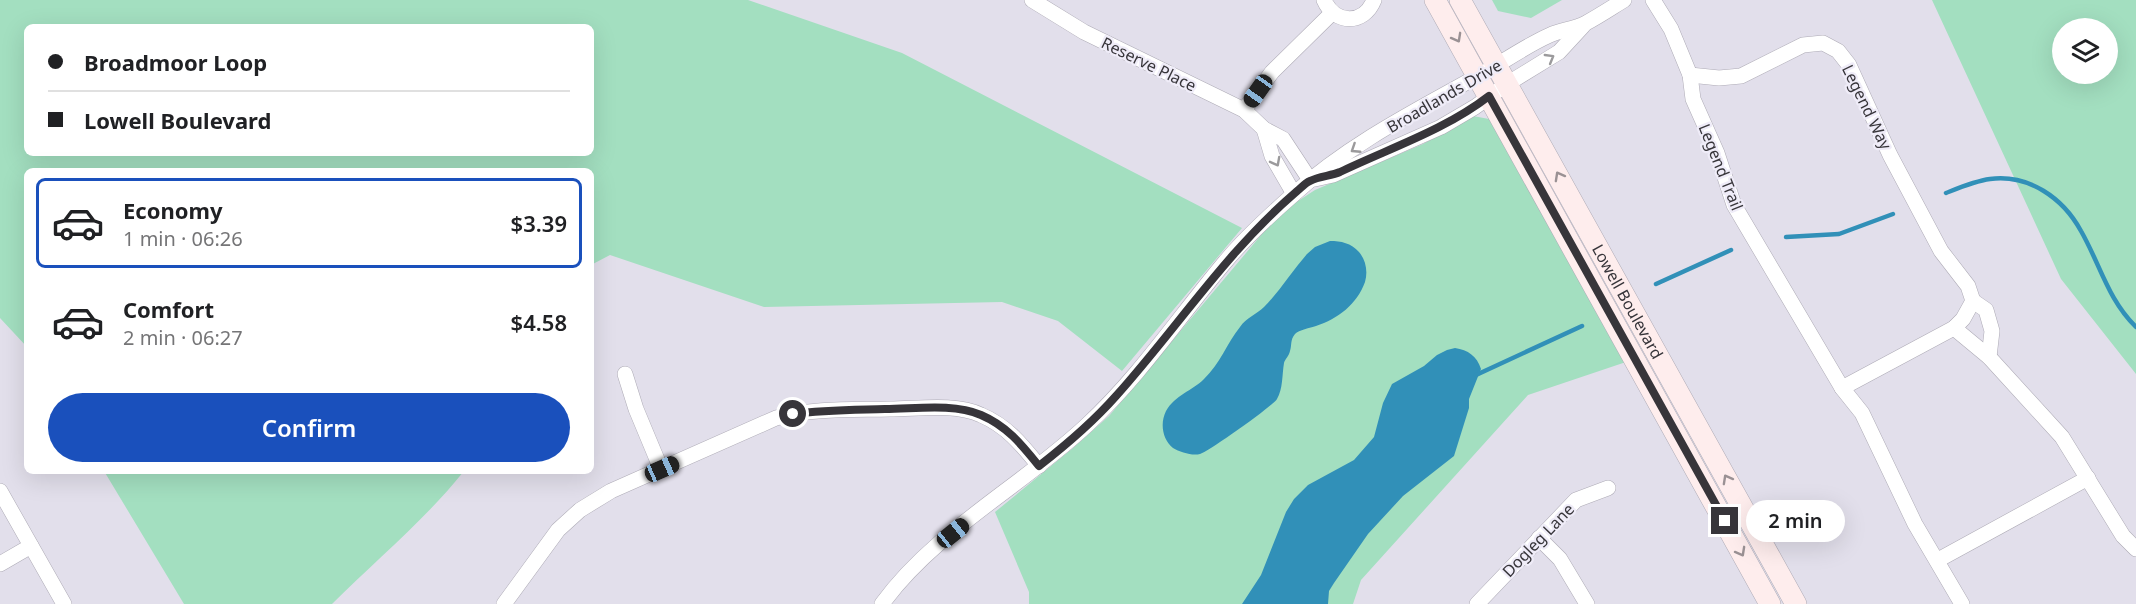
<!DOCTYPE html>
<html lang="en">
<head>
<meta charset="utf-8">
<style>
  body { margin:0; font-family:"Noto Sans",sans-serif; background:#f2f2f2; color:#202124; height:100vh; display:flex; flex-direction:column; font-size:22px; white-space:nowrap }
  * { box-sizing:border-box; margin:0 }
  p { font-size:20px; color:#757577 }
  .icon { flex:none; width:33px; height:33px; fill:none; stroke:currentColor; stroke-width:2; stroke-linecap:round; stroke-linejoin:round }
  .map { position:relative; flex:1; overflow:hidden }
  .details { position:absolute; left:24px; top:168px; width:570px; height:306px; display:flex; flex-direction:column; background:#fff; border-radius:9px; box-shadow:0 6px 24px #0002 }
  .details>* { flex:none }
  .hud { position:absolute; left:24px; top:24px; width:570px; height:132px; border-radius:9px; box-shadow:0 6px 24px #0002; display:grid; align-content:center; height:132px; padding:0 24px; background:#fff }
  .buttons { position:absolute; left:2052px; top:18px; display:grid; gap:12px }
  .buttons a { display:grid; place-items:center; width:66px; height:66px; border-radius:50%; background:#fff; box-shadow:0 6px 24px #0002; font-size:30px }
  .end { position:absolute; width:27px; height:27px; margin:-14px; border:8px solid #37353a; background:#fff; box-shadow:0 0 0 3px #fff }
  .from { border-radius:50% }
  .bubble { position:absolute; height:42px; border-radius:21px; background:#fff; box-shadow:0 6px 24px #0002; font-size:20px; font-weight:600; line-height:42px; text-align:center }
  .car { position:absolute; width:18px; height:36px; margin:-18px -9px; border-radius:8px; box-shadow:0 0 4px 2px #0007; background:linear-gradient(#222 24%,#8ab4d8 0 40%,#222 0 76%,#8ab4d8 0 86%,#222 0) }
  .hud b { display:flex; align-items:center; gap:21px; height:57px; font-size:22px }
  .hud b+b { border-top:2px solid #e0e0e0 }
  .hud i { width:15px; height:15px; background:#202124 }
  ul { padding:10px 0 0; list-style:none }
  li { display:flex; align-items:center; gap:18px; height:90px; margin:0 12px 9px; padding:0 12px; border:3px solid transparent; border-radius:9px }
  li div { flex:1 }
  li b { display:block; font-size:22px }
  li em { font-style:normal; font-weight:600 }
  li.selected { border-color:#1a50bc }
  li>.icon { width:54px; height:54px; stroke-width:1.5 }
  .cta { display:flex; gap:12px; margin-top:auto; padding:12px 24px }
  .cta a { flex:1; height:69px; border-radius:36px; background:#1a50bc; color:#fff; font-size:24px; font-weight:600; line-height:69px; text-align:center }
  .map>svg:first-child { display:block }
  .green { fill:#a3dfc0; fill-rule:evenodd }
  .water { fill:#3190b8 }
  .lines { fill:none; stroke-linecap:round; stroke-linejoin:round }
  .stream { stroke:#3190b8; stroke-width:4.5 }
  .minor-casing { stroke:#aeabb6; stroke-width:16 }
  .secondary-casing { stroke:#aeabb6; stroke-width:22 }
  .minor { stroke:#fff; stroke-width:15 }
  .secondary { stroke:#feeded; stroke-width:21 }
  .oneway { stroke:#9a9194 }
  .oneway2 { stroke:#9b9a9c }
  .route { stroke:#37353a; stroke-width:8 }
  .labels { text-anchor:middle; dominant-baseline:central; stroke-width:4.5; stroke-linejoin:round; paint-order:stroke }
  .street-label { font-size:16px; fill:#37353a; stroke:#efecf8 }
</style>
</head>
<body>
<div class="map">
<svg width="2136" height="604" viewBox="0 0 2136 604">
  <rect width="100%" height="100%" fill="#e2dfeb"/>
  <!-- green -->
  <g class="green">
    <path d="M0,0H748L902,53L1242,228L1122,371L1058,321L1002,302L764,307L610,255L591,265V171H27V347L0,318ZM27,27H591V153H27Z"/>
    <path d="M1492,0H1562L1531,18L1498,11Z"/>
    <path d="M1932,0H2136V374L2061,279ZM2062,28H2108V74H2062Z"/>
    <path d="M1473,116L1489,119L1626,362L1528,395L1361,580L1353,604H1029V592L995,512L1073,448L1109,416L1267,228L1295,203L1315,190L1423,144Z"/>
    <path d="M104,471H464C425,520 376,560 332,604H184Z"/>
  </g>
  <!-- water -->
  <g class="water">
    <path d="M1330,241C1341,241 1351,243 1359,252C1366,260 1368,272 1365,282C1357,304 1338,319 1316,326C1310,328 1299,330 1295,334C1290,340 1292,345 1290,351C1289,356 1285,359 1284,363C1282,375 1283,389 1277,399C1273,406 1208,452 1200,454C1192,456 1180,452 1173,448C1162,439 1160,423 1166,411C1175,395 1192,391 1204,379C1220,364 1227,343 1240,327C1246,318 1257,314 1264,307C1280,291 1292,271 1307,254L1315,247Z"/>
    <path d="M1455,348C1468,350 1477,356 1481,369L1469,399V408L1454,456L1403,496L1368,534L1334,583L1329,591L1328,604H1242L1261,575L1286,512L1294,499L1308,485L1354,460L1374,437L1383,403L1392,384L1424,366L1437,355L1447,350Z"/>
  </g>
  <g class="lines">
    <!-- stream -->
    <g class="stream">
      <path d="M1946,193C1961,187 1975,181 1990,179C2029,174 2063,198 2081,231C2100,264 2108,300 2136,327"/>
      <path d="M1786,237L1839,234L1893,214"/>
      <path d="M1656,284L1731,250"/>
      <path d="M1476,375L1582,326"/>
    </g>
    <defs>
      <g id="minor">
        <path d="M1032,0L1084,32L1244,110L1264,129L1283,139L1310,180"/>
        <path d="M1324,0C1335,25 1364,25 1374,0"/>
        <path d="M1653,0L1671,29L1690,75L1693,99L1717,153L1734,205L1842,388L1862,413L1915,524L1962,604"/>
        <path d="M1690,75L1719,78L1741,76L1803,45L1823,43L1838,51L1849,65L1890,155L1941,251L1968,286L1973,301L1963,319L1954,328L1842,388"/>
        <path d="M1244,110L1272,72L1332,13"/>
        <path d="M1264,129L1272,156L1294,194"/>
        <path d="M1315,179L1333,175L1441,127L1475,107L1507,84L1559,52L1583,26"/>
        <path d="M1973,301L1986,310L1992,331L1989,357"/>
        <path d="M1954,328L1989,357L2062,437L2123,536L2136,549"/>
        <path d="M625,374L636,409L661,469"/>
        <path d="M0,491L64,604"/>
        <path d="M1539,538L1560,559L1587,604"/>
        <path d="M1938,560L2088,478"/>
        <path d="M0,564L31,546"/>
        <path d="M504,604L558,530L580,510L611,491L776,418C813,408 852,410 890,409C918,409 955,403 981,415C1007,426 1022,445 1039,466"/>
        <path d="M882,604C934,532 1022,486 1087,425C1139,377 1179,317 1225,262C1245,238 1270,215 1294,194C1348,145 1415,111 1478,76C1502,63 1525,46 1550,35C1561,30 1575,29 1586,23C1599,16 1611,8 1624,0"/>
        <path d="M1477,604L1576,500L1608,488"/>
      </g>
      <g id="secondary">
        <path d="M1435,0L1770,604"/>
        <path id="s1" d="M1460,0L1796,604"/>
      </g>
    </defs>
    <!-- minor casing -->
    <use href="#minor" class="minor-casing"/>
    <!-- secondary casing -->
    <use href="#secondary" class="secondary-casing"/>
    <!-- minor -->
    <use href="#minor" class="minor"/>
    <!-- secondary -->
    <use href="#secondary" class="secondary"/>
  </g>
  <!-- one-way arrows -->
  <defs><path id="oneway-chevron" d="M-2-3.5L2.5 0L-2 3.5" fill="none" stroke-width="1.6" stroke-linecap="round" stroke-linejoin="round" transform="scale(1.5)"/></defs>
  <g class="oneway">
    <use href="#oneway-chevron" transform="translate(1457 38) rotate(61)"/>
    <use href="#oneway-chevron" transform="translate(1559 176) rotate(-119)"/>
    <use href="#oneway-chevron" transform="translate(1727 479) rotate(-119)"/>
    <use href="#oneway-chevron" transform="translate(1741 552) rotate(61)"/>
  </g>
  <g class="oneway2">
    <use href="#oneway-chevron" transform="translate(1550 58) rotate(-30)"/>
    <use href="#oneway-chevron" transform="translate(1355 149) rotate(147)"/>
    <use href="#oneway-chevron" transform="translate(1276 162) rotate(62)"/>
  </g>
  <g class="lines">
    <!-- route -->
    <path class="route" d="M793,414C824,410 854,410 885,409C915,409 953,403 981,415C1007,426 1022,445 1039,466C1066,445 1093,422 1116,396C1177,328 1226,252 1296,192C1300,189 1305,183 1310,181C1319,176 1331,176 1340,172C1390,148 1445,130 1489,96L1725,521"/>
  </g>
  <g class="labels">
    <!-- street labels -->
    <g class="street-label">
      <text transform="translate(1149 64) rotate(26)">Reserve Place</text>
      <text transform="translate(1444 96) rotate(-30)">Broadlands Drive</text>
      <text transform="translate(1867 107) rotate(64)">Legend Way</text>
      <text transform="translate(1721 167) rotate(68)">Legend Trail</text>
      <text stroke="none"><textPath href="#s1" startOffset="345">Lowell Boulevard</textPath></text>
      <text transform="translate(1538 540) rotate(-46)">Dogleg Lane</text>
    </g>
  </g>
</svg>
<div class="buttons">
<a><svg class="icon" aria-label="layers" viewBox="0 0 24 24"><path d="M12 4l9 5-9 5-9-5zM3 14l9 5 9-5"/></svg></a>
</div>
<i class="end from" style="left:793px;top:414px"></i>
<i class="end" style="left:1725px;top:521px"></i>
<div class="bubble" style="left:1746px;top:500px;width:99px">2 min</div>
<i class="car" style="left:1258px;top:91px;rotate:215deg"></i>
<i class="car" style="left:662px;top:469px;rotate:66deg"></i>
<i class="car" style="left:953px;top:533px;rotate:51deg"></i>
<div class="hud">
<b><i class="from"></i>Broadmoor Loop</b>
<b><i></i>Lowell Boulevard</b>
</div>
<section class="details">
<ul>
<li class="selected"><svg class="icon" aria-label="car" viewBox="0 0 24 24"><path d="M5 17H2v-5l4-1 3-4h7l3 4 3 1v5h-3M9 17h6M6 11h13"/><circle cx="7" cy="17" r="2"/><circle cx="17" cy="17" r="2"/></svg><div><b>Economy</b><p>1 min · 06:26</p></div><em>$3.39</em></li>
<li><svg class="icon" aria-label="car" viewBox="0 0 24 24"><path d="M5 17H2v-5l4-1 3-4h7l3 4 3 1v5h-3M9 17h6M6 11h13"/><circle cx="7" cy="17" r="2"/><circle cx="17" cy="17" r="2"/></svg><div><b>Comfort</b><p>2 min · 06:27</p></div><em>$4.58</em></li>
</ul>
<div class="cta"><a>Confirm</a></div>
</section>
</div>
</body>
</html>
